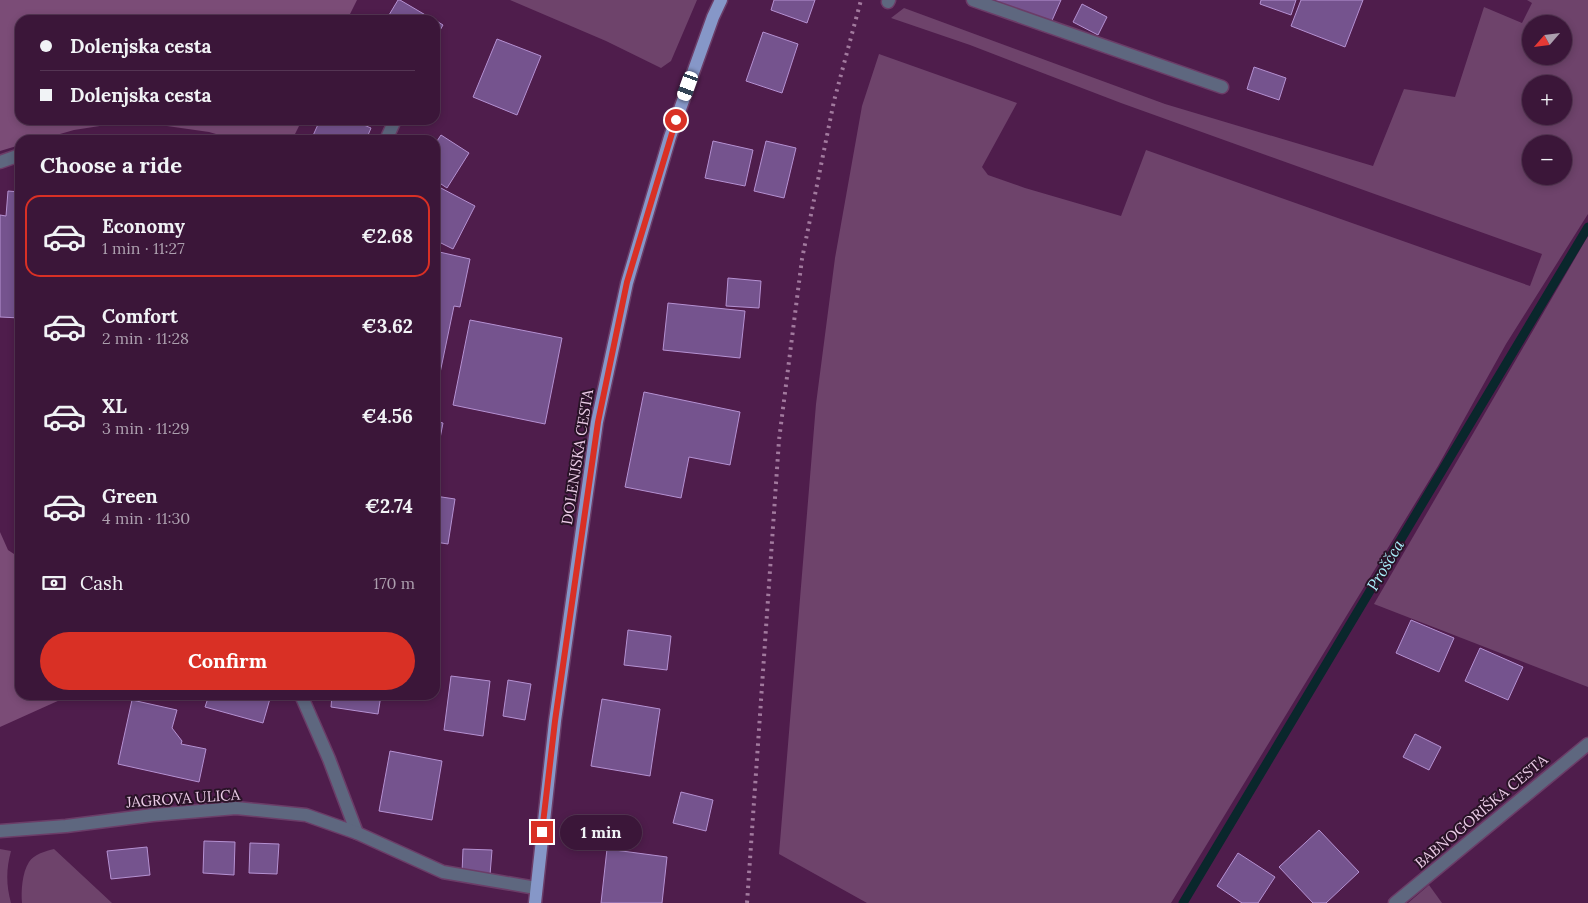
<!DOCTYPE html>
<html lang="en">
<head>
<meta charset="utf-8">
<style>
  body { margin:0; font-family:Lora,serif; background:#421f41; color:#f1f3f6; height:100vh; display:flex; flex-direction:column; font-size:19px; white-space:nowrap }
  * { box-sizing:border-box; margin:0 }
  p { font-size:16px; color:#ac9fae }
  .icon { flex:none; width:28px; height:28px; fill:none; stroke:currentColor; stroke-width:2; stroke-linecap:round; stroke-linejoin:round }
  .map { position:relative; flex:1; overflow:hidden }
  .side { position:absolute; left:15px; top:135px; width:425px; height:565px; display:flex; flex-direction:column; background:#3b1639; border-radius:15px; box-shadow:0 2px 8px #0003,0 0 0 1px #543553 }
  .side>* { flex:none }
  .top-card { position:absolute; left:15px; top:15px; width:425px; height:110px; border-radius:15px; box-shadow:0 2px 8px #0003,0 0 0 1px #543553; display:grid; align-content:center; height:110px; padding:0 25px; background:#3b1639 }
  .needle { width:32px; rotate:242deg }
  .buttons { position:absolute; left:1522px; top:15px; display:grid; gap:10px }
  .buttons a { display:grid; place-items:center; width:50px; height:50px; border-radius:50%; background:#3b1639; box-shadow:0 2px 8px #0003,0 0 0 1px #543553; font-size:25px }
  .end { position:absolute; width:22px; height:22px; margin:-11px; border:6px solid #d93025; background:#fff; box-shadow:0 0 0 2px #fff }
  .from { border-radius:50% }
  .bubble { position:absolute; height:35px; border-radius:18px; background:#3b1639; box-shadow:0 2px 8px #0003,0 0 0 1px #543553; font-size:16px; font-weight:700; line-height:35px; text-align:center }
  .car { position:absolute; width:15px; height:30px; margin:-15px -8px; border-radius:6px; box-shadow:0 0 4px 1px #0007; background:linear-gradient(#fff 24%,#345 0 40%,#fff 0 76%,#345 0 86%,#fff 0) }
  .top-card b { display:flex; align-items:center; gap:18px; height:48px; font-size:19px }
  .top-card b+b { border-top:1px solid #543553 }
  .top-card i { width:12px; height:12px; background:#f1f3f6 }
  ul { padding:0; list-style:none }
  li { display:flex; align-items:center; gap:15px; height:82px; margin:0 10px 8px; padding:0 15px; border:2px solid transparent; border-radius:15px }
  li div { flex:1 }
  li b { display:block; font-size:19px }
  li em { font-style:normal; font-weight:700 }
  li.active { border-color:#d93025 }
  li>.icon { width:45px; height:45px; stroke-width:1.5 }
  h2 { padding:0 25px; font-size:22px; line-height:60px }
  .pay { display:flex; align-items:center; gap:12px; height:55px; padding:0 25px; font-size:19px }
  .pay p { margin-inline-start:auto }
  .button { display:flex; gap:10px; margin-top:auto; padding:10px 25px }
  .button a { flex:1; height:58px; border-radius:30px; background:#d93025; color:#fff; font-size:20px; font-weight:700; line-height:58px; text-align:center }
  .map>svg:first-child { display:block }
  .green { fill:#6e436b; fill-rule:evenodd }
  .forest { fill:#7b4c77 }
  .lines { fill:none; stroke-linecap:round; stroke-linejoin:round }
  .stream { stroke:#0a272c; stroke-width:9 }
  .building { fill:#75538e; stroke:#b591d2 }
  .minor-casing { stroke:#6b3d68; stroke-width:15 }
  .major-casing { stroke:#6b3d68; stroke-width:15 }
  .minor { stroke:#5e677f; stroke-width:12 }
  .major { stroke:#8697c8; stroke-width:12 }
  .rail { stroke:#a27a9e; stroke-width:4; stroke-dasharray:2.5 5; stroke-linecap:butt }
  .route { stroke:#d93025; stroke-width:6 }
  .labels { text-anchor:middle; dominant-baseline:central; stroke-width:4; stroke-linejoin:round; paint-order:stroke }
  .street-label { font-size:15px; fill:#eccde8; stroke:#291327 }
  .water-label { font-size:16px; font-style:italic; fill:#abf1fd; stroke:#291327 }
</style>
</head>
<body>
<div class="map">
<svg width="1588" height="903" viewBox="0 0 1588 903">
  <rect width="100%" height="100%" fill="#4f1d4c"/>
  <!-- green -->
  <g class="green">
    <path d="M510,0H697L671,61L661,68L606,41Z"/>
    <path d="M1527,0H1588V214L1506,344L1438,466L1171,903H867L779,854L816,404L835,258L862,106L879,54L1017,103L982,167L988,175L1025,188L1121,216L1146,150L1530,286L1542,254L1121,103L970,45L891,18L904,8L1165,104L1373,166L1404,89L1455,97L1484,7L1522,23L1532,3ZM1531,24H1564V56H1531ZM1531,84H1564V116H1531ZM1531,144H1564V176H1531Z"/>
    <path d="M1588,236V687L1374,604Z"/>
    <path d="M0,849L11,851C6,869 6,885 11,903H0Z"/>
    <path d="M54,849L112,903H22C21,891 22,873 29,862C34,854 46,851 54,849Z"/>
    <path d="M1429,885L1442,903H1408Z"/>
  </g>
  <!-- forest -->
  <g class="forest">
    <path d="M0,0H357L347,20H20V120H302L292,140H237L209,132L132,121L74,130L39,140H20V145L0,151Z"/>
    <path d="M0,532L8,550L20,558V695H71L0,727Z"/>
  </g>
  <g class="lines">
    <!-- stream -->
    <path class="stream" d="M1183,903L1588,227"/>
  </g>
  <!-- building -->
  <g class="building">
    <path d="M398,0H400L434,20H386Z"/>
    <path d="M774,0H815L807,23L771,10Z"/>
    <path d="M992,0H1061L1050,25Z"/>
    <path d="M1261,0H1296L1291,15L1260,4Z"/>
    <path d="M1301,0H1363L1345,47L1291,26Z"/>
    <path d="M1082,4L1107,17L1098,35L1073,22Z"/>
    <path d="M435,20L443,25L435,39Z"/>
    <path d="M763,32L798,44L782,93L746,81Z"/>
    <path d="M497,39L541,56L517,115L473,97Z"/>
    <path d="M1254,67L1286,78L1279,100L1247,89Z"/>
    <path d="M320,120H352L371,128L366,140H311Z"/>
    <path d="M441,135L469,153L447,188L435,180V144Z"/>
    <path d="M713,141L753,150L745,186L705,178Z"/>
    <path d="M766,141L796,148L784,198L754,191Z"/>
    <path d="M439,187L475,206L453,249L435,240V194Z"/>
    <path d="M8,191L20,192V318L0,317V215L6,216Z"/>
    <path d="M435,251L470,259L460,307L454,306L435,397Z"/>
    <path d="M728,278L761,281L759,308L726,306Z"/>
    <path d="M668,303L745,311L740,358L663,350Z"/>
    <path d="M470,320L562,338L545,424L453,405Z"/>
    <path d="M644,392L740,412L730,465L689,457L681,498L625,487Z"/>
    <path d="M435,421L443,423L436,459H435Z"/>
    <path d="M435,496L455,499L448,544L435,542Z"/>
    <path d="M1411,620L1454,638L1439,672L1396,653Z"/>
    <path d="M628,630L671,636L667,670L624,665Z"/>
    <path d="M1480,648L1523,667L1508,700L1465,681Z"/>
    <path d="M451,676L490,681L483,736L444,730Z"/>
    <path d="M508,680L531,684L525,720L503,716Z"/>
    <path d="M209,695H271L263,723L205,707Z"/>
    <path d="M332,695H381L378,714L331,707Z"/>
    <path d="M602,699L660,709L650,776L591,766Z"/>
    <path d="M132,700L177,710L172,728L182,741L181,744L206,749L199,782L118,764Z"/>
    <path d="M1415,734L1441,747L1429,770L1403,757Z"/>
    <path d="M390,751L442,761L432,820L379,811Z"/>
    <path d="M681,792L713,800L706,831L673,823Z"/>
    <path d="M1319,830L1359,872L1326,903H1313L1279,867Z"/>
    <path d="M204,841L235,842L234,875L203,873Z"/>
    <path d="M250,843L279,844L277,874L249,873Z"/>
    <path d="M147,847L150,875L111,879L107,851Z"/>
    <path d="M463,849L492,850L490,875L462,873Z"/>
    <path d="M607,849L667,857L662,903H601Z"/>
    <path d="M1238,853L1275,877L1258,903H1242L1217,886Z"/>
  </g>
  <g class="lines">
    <defs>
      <g id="minor">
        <path d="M973,0L1222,87"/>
        <path d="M888,2L889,0"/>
        <path d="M386,140L395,120"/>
        <path d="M0,162L20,155"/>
        <path d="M301,695L329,759L357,833"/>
        <path d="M0,831L66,826L153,815L236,808L306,815L357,833L443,872L536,888"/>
        <path d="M1395,903L1588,744"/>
      </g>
      <path id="major" d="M535,903L555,721L597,422L627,283L670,137L713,17L721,0"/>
    </defs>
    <!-- minor casing -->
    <use href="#minor" class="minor-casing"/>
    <!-- major casing -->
    <use href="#major" class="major-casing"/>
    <!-- minor -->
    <use href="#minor" class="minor"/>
    <!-- major -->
    <use href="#major" class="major"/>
    <!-- rail -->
    <path class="rail" d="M747,903L779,440L802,259L834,101L861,0"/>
  </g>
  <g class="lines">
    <!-- route -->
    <path class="route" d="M542,832L555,721L598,422L627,282L676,120"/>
  </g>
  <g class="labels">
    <!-- street labels -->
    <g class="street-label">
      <text transform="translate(577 457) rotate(-81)">DOLENJSKA CESTA</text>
      <text transform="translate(183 798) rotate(-4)">JAGROVA ULICA</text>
      <text transform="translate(1481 811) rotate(-40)">BABNOGORIŠKA CESTA</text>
    </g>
    <!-- water labels -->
    <g class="water-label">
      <text transform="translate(1385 565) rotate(-59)">Proščca</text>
    </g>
  </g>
</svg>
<div class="buttons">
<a><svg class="needle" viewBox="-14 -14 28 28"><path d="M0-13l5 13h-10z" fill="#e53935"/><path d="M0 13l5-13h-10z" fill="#ac9fae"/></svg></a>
<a>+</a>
<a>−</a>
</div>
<i class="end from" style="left:676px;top:120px"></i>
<i class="end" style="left:542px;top:832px"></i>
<div class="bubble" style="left:560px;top:815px;width:82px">1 min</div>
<i class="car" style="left:688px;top:86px;rotate:200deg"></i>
<div class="top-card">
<b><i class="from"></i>Dolenjska cesta</b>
<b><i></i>Dolenjska cesta</b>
</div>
<section class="side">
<h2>Choose a ride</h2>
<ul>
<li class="active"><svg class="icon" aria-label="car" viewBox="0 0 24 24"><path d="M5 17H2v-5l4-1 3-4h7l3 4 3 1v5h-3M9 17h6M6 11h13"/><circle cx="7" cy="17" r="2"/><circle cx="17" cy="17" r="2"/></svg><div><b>Economy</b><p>1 min · 11:27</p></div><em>€2.68</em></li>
<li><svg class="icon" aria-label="car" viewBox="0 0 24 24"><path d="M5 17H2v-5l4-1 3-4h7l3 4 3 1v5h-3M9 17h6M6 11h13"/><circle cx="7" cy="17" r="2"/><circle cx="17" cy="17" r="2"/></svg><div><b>Comfort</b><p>2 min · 11:28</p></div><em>€3.62</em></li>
<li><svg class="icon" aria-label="car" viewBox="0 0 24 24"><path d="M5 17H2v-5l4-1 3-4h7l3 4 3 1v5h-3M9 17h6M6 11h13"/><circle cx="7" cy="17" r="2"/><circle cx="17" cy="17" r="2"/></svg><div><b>XL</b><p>3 min · 11:29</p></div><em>€4.56</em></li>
<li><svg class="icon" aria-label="car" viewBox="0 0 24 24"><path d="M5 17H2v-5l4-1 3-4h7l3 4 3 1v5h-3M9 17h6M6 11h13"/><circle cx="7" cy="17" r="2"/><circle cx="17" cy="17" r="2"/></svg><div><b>Green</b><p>4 min · 11:30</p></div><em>€2.74</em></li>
</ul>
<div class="pay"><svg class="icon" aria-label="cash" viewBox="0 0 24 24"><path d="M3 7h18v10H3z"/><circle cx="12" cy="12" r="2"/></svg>Cash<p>170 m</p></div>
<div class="button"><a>Confirm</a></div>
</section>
</div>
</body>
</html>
